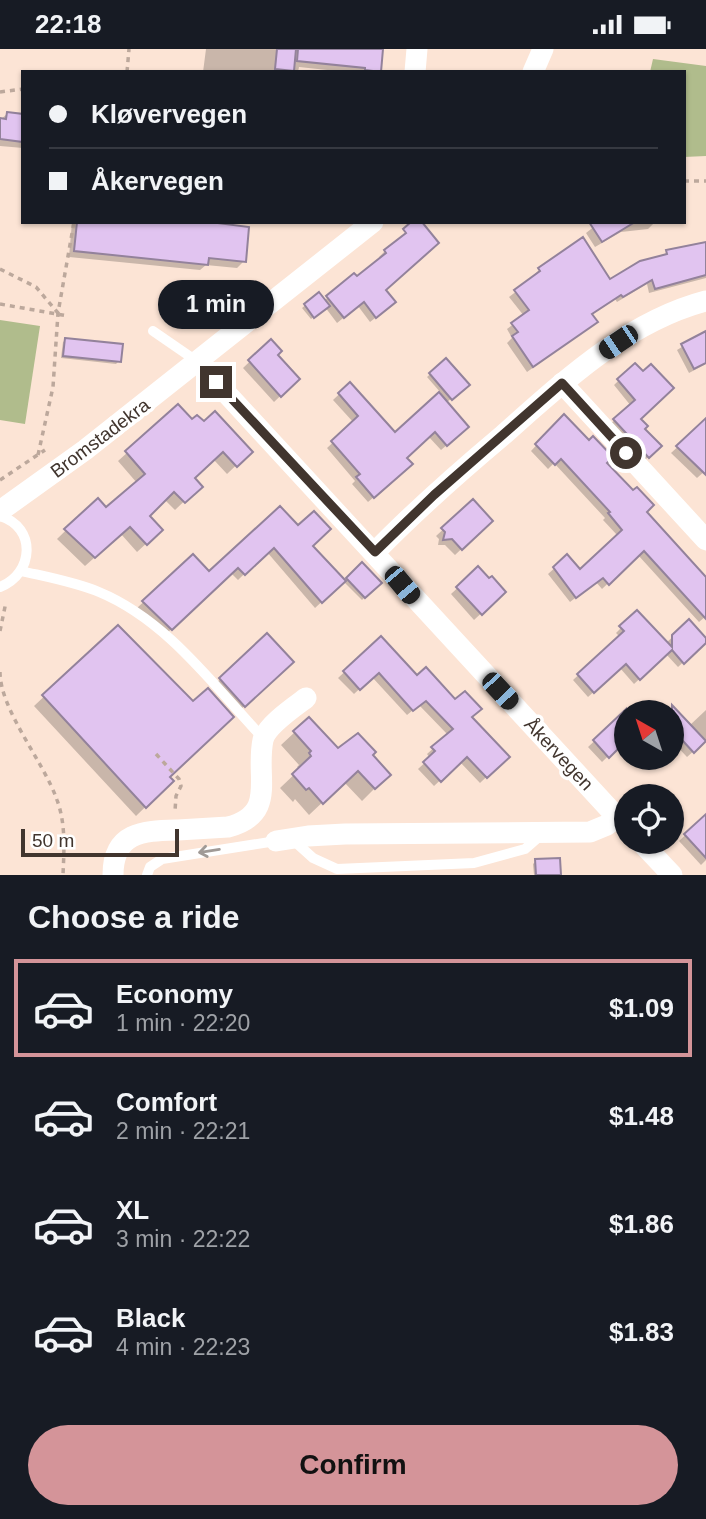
<!DOCTYPE html>
<html lang="en">
<head>
<meta charset="utf-8">
<style>
  body { margin:0; font-family:Helvetica,sans-serif; background:#242831; color:#f1f3f6; height:100vh; display:flex; flex-direction:column; font-size:26px; white-space:nowrap }
  * { box-sizing:border-box; margin:0 }
  p { font-size:23px; color:#9ea1a6 }
  .icon { flex:none; width:38px; height:38px; fill:none; stroke:currentColor; stroke-width:2; stroke-linecap:round; stroke-linejoin:round }
  .map { position:relative; height:826px; overflow:hidden }
  .side { display:flex; flex-direction:column; background:#171b24; flex:1 }
  .side>* { flex:none }
  .top-card { position:absolute; left:21px; top:21px; width:665px; height:154px; border-radius:0px; box-shadow:0 2px 5px #0004; display:grid; align-content:center; height:154px; padding:0 28px; background:#171b24 }
  .needle { width:46px; rotate:321deg }
  .tools { position:absolute; left:614px; top:651px; display:grid; gap:14px }
  .tools a { display:grid; place-items:center; width:70px; height:70px; border-radius:50%; background:#171b24; box-shadow:0 2px 5px #0004; font-size:35px }
  .scale { position:absolute; left:21px; bottom:18px; width:158px; box-sizing:border-box; padding-left:7px; border:4px solid #41352e; border-top:0; font-size:19px; line-height:24px; white-space:nowrap; color:#41352e; -webkit-text-stroke:5px #fff; paint-order:stroke }
  .end { position:absolute; width:32px; height:32px; margin:-16px; border:9px solid #41352e; background:#fff; box-shadow:0 0 0 4px #fff }
  .from { border-radius:50% }
  .bubble { position:absolute; height:49px; border-radius:24px; background:#171b24; box-shadow:0 2px 5px #0004; font-size:23px; font-weight:700; line-height:49px; text-align:center }
  .car { position:absolute; width:21px; height:42px; margin:-21px -10px; border-radius:9px; box-shadow:0 0 5px 2px #0007; background:linear-gradient(#222 24%,#8ab4d8 0 40%,#222 0 76%,#8ab4d8 0 86%,#222 0) }
  .top-card b { display:flex; align-items:center; gap:24px; height:66px; font-size:26px }
  .top-card b+b { border-top:2px solid #363941 }
  .top-card i { width:18px; height:18px; background:#f1f3f6 }
  ul { padding:0; list-style:none }
  li { display:flex; align-items:center; gap:21px; height:98px; margin:0 14px 10px; padding:0 14px; border:4px solid transparent; border-radius:0px }
  li div { flex:1 }
  li b { display:block; font-size:26px }
  li em { font-style:normal; font-weight:700 }
  li.on { border-color:#d49499 }
  li>.icon { width:63px; height:63px; stroke-width:1.5 }
  h2 { padding:0 28px; font-size:32px; line-height:84px }
  .primary-button { display:flex; gap:14px; margin-top:auto; padding:14px 28px }
  .primary-button a { flex:1; height:80px; border-radius:42px; background:#d49499; color:#111; font-size:28px; font-weight:700; line-height:80px; text-align:center }
  .status { display:flex; justify-content:space-between; align-items:center; height:49px; padding:0 35px; background:#171b24; direction:ltr }
  .status svg { height:19px; fill:currentColor }
  .map>svg:first-child { display:block }
  .green { fill:#b0bc8c }
  .shadow { fill:#0003 }
  .building { fill:#e1c4f0; stroke:#93829b; stroke-width:2 }
  .lines { fill:none; stroke-linecap:round; stroke-linejoin:round }
  .path { stroke:#bca89c; stroke-width:3.5; stroke-dasharray:5 5; stroke-linecap:butt }
  .lane { stroke:#fff; stroke-width:10 }
  .street { stroke:#fff; stroke-width:21 }
  .oneway { stroke:#a09a96 }
  .route { stroke:#41352e; stroke-width:9 }
  .labels { text-anchor:middle; dominant-baseline:central; stroke-width:7; stroke-linejoin:round; paint-order:stroke }
  .street-label { font-size:19px; fill:#41352e; stroke:#fff }
</style>
</head>
<body>
<div class="status"><b>22:18</b><svg viewBox="0 0 49 12"><path d="M0 12V9h3v3zM5 12V6h3v6zM10 12V3h3v9zM15 12V0h3v12zM26 1h20v11H26zM47 4h2v5h-2z"/></svg></div>
<div class="map">
<svg width="706" height="826" viewBox="0 0 706 826">
  <rect width="100%" height="100%" fill="#fce4d5"/>
  <!-- green -->
  <g class="green">
    <path d="M653,10L706,17V107L684,108V23H650Z"/>
    <path d="M0,271L40,277L25,375L0,371Z"/>
  </g>
  <!-- shadow -->
  <g class="shadow">
    <path d="M206,0H381L378,23H346L299,18L298,23H203Z"/>
    <path d="M7,65L23,67V99L0,97V71Z"/>
    <path d="M72,173H184L244,212L237,219L206,216L200,221L69,208Z"/>
    <path d="M600,173H654V174L648,180L621,183L595,198L586,184Z"/>
    <path d="M421,174L384,241L388,259L370,273L358,257L337,274L325,258L311,270L302,259L318,246L323,252L356,230L381,210L379,208L385,202Z"/>
    <path d="M706,195V229L649,244L647,235L617,253L615,250L591,266L590,278L527,323L507,294L512,289L507,280L524,267L509,248L535,228L534,226L539,221L610,233L661,208L667,203Z"/>
    <path d="M706,283V315L689,324L677,301Z"/>
    <path d="M66,291L119,312L116,315L61,309L63,293Z"/>
    <path d="M271,292L276,306L298,330L274,353L243,319Z"/>
    <path d="M446,311L467,336L446,354L461,384L441,401L428,387L404,409L405,421L368,453L352,435L355,432L327,399L354,374L333,351L350,335L395,385L441,344L427,328Z"/>
    <path d="M635,316L639,370L643,380L659,397L643,413L609,376L631,357L614,336Z"/>
    <path d="M178,358L192,373L250,403L227,425L214,411L193,430L200,437L175,461L164,450L148,467L161,481L137,503L121,485L85,517L57,490L97,451L106,460L137,434L118,412Z"/>
    <path d="M564,367L706,531V567L699,573L638,506L602,540L596,533L570,553L548,525L567,508L580,523L618,487L603,471L605,469L554,414L548,420L531,402Z"/>
    <path d="M704,374L706,376V421L697,429L671,404Z"/>
    <path d="M473,453L491,472L455,506L445,496H438L439,490L436,487Z"/>
    <path d="M298,479L311,497L344,532L315,559L267,503L238,531L231,524L165,586L137,559L193,507L209,525Z"/>
    <path d="M362,516L379,534L362,551L344,533Z"/>
    <path d="M478,520L504,543L474,571L451,545Z"/>
    <path d="M637,563L666,594L689,573L706,592L678,618L666,605L634,635L620,619L588,648L573,631L620,588L616,584Z"/>
    <path d="M118,578L168,728L172,732L136,767L34,657Z"/>
    <path d="M267,587L291,613L238,663L214,636Z"/>
    <path d="M381,589L417,629L470,669L507,708L480,734L460,713L434,737L418,720L430,709L427,705L448,686L419,656L407,666L372,628L354,645L338,629Z"/>
    <path d="M632,657L637,663H626V690L602,713L588,698Z"/>
    <path d="M672,658L689,677L706,661V691L687,708L672,692V663H667Z"/>
    <path d="M309,670L338,701L371,706L376,738L362,752L344,733L309,766L295,750L293,753L280,739L300,720L297,718L299,716L281,696Z"/>
    <path d="M644,709H653L648,714Z"/>
    <path d="M703,770L706,773V811L701,816L679,792Z"/>
    <path d="M536,812L560,826H534L533,815Z"/>
  </g>
  <!-- building -->
  <g class="building">
    <path d="M277,0H296L294,22L275,20Z"/>
    <path d="M298,0H383L381,23L365,21V19L297,12Z"/>
    <path d="M7,63L23,65V93L0,90V69L6,70Z"/>
    <path d="M77,173H210L249,178L246,213L209,209L208,216L74,202Z"/>
    <path d="M411,173H422L439,194L386,241L396,253L376,269L364,253L344,269L326,247L354,224L357,227L386,204L384,201L406,184L403,180Z"/>
    <path d="M589,173H635L602,193Z"/>
    <path d="M583,188L610,230L640,212L667,205L666,201L706,193V226L655,240L652,231L623,248L621,246L592,265L598,273L533,318L512,287L518,283L511,274L529,261L514,241L540,222L538,219Z"/>
    <path d="M319,243L330,257L314,269L304,255Z"/>
    <path d="M706,282V314L694,320L681,295Z"/>
    <path d="M65,289L123,295L121,313L63,307Z"/>
    <path d="M271,290L282,302L278,306L300,330L281,348L248,311Z"/>
    <path d="M446,309L470,336L452,351L429,324Z"/>
    <path d="M635,314L643,322L651,315L674,339L641,370L648,377L645,380L662,397L649,409L613,370L635,351L617,330Z"/>
    <path d="M350,333L395,383L439,343L469,378L447,397L435,383L407,409L413,415L374,449L356,428L360,425L331,392L358,367L338,344Z"/>
    <path d="M178,355L192,370L197,366L204,372L215,362L253,403L237,418L223,403L195,429L203,438L185,454L174,443L150,467L163,481L147,496L130,478L95,509L64,480L98,449L106,458L145,425L125,402Z"/>
    <path d="M564,365L589,391L593,387L613,408L607,414L633,441L637,438L654,456L647,463L706,528V570L644,502L609,536L603,529L576,549L553,518L567,505L580,520L622,481L608,464L610,463L561,410L555,416L535,395Z"/>
    <path d="M706,369V426L676,397Z"/>
    <path d="M473,450L493,472L462,501L452,490L443,491L445,483L441,479Z"/>
    <path d="M280,457L298,476L314,462L331,480L313,497L346,532L322,554L274,499L245,526L238,519L172,581L142,552L193,505L209,522Z"/>
    <path d="M362,513L382,534L365,549L346,529Z"/>
    <path d="M478,517L489,529L492,527L506,543L482,566L456,538Z"/>
    <path d="M637,561L672,598V586L689,570L706,589V594L684,615L672,601L640,631L626,615L594,644L577,625L624,582L619,577Z"/>
    <path d="M118,576L193,652L208,639L234,668L170,728L174,732L146,759L42,646Z"/>
    <path d="M267,584L294,613L245,658L219,629Z"/>
    <path d="M381,587L417,626L426,618L455,650L465,642L482,660L472,668L510,708L487,729L467,708L441,733L423,713L435,702L431,698L453,680L426,652L413,662L379,624L360,641L343,622Z"/>
    <path d="M672,656L706,692L694,704L672,680Z"/>
    <path d="M626,660V692L609,709L593,691Z"/>
    <path d="M309,668L338,699L358,684L376,703L373,706L391,726L375,740L358,722L323,755L309,739L306,741L292,725L311,707L309,704L311,702L293,682Z"/>
    <path d="M706,765V809L684,785Z"/>
    <path d="M560,809L561,826H536L535,810Z"/>
  </g>
  <g class="lines">
    <!-- path -->
    <g class="path">
      <path d="M127,23L129,0"/>
      <path d="M0,43L23,40"/>
      <path d="M684,132H706"/>
      <path d="M0,220L36,238L58,264"/>
      <path d="M0,255L68,267"/>
      <path d="M38,406L53,338L58,264L74,173"/>
      <path d="M0,431L45,401"/>
      <path d="M0,582L6,553"/>
      <path d="M0,623C0,661 44,713 57,751C66,775 64,801 63,826"/>
      <path d="M156,705L179,730L181,737L176,747L175,762"/>
    </g>
    <!-- lane -->
    <g class="lane">
      <path d="M153,282L198,313"/>
      <path d="M0,467C37,478 34,525 0,538"/>
      <path d="M21,522C47,528 75,533 99,543C167,571 214,637 263,689"/>
      <path d="M292,790L313,809L337,820L474,814L525,800L541,786"/>
      <path d="M147,826L150,818L162,810L276,792"/>
    </g>
    <!-- street -->
    <g class="street">
      <path d="M415,23L417,0"/>
      <path d="M533,23L543,0"/>
      <path d="M216,333L626,778"/>
      <path d="M562,334L706,491"/>
      <path d="M0,462L85,401L373,173"/>
      <path d="M375,503C415,462 458,424 502,387C562,334 626,273 706,252"/>
      <path d="M276,792L308,787L345,785L590,783L607,776L617,767"/>
      <path d="M641,793L672,826"/>
      <path d="M113,826C113,782 144,782 178,781C195,780 211,779 228,778C278,765 255,728 263,691C266,677 294,658 306,649"/>
    </g>
  </g>
  <!-- one-way arrows -->
  <defs><path id="oneway-shaft" d="M-6 0H5M1.5-3L5.5 0L1.5 3" fill="none" stroke-width="1.6" stroke-linecap="round" stroke-linejoin="round" transform="scale(1.75)"/></defs>
  <use class="oneway" href="#oneway-shaft" transform="translate(209 802) rotate(171)"/>
  <g class="lines">
    <!-- route -->
    <path class="route" d="M216,333L375,503L434,446L562,334L626,404"/>
  </g>
  <g class="labels">
    <!-- street labels -->
    <g class="street-label">
      <text transform="translate(100 389) rotate(-37)">Bromstadekra</text>
      <text transform="translate(559 705) rotate(47)">Åkervegen</text>
    </g>
  </g>
</svg>
<div class="tools">
<a><svg class="needle" viewBox="-14 -14 28 28"><path d="M0-13l5 13h-10z" fill="#e53935"/><path d="M0 13l5-13h-10z" fill="#9ea1a6"/></svg></a>
<a><svg class="icon" aria-label="locate" viewBox="0 0 24 24"><circle cx="12" cy="12" r="6"/><path d="M12 2v4M12 18v4M2 12h4M18 12h4"/></svg></a>
</div>
<div class="scale">50 m</div>
<i class="end from" style="left:626px;top:404px"></i>
<i class="end" style="left:216px;top:333px"></i>
<div class="bubble" style="left:158px;top:231px;width:116px">1 min</div>
<i class="car" style="left:618px;top:293px;rotate:236deg"></i>
<i class="car" style="left:402px;top:536px;rotate:140deg"></i>
<i class="car" style="left:500px;top:642px;rotate:137deg"></i>
<div class="top-card">
<b><i class="from"></i>Kløvervegen</b>
<b><i></i>Åkervegen</b>
</div>
</div>
<section class="side">
<h2>Choose a ride</h2>
<ul>
<li class="on"><svg class="icon" aria-label="car" viewBox="0 0 24 24"><path d="M5 17H2v-5l4-1 3-4h7l3 4 3 1v5h-3M9 17h6M6 11h13"/><circle cx="7" cy="17" r="2"/><circle cx="17" cy="17" r="2"/></svg><div><b>Economy</b><p>1 min · 22:20</p></div><em>$1.09</em></li>
<li><svg class="icon" aria-label="car" viewBox="0 0 24 24"><path d="M5 17H2v-5l4-1 3-4h7l3 4 3 1v5h-3M9 17h6M6 11h13"/><circle cx="7" cy="17" r="2"/><circle cx="17" cy="17" r="2"/></svg><div><b>Comfort</b><p>2 min · 22:21</p></div><em>$1.48</em></li>
<li><svg class="icon" aria-label="car" viewBox="0 0 24 24"><path d="M5 17H2v-5l4-1 3-4h7l3 4 3 1v5h-3M9 17h6M6 11h13"/><circle cx="7" cy="17" r="2"/><circle cx="17" cy="17" r="2"/></svg><div><b>XL</b><p>3 min · 22:22</p></div><em>$1.86</em></li>
<li><svg class="icon" aria-label="car" viewBox="0 0 24 24"><path d="M5 17H2v-5l4-1 3-4h7l3 4 3 1v5h-3M9 17h6M6 11h13"/><circle cx="7" cy="17" r="2"/><circle cx="17" cy="17" r="2"/></svg><div><b>Black</b><p>4 min · 22:23</p></div><em>$1.83</em></li>
</ul>
<div class="primary-button"><a>Confirm</a></div>
</section>
</body>
</html>
